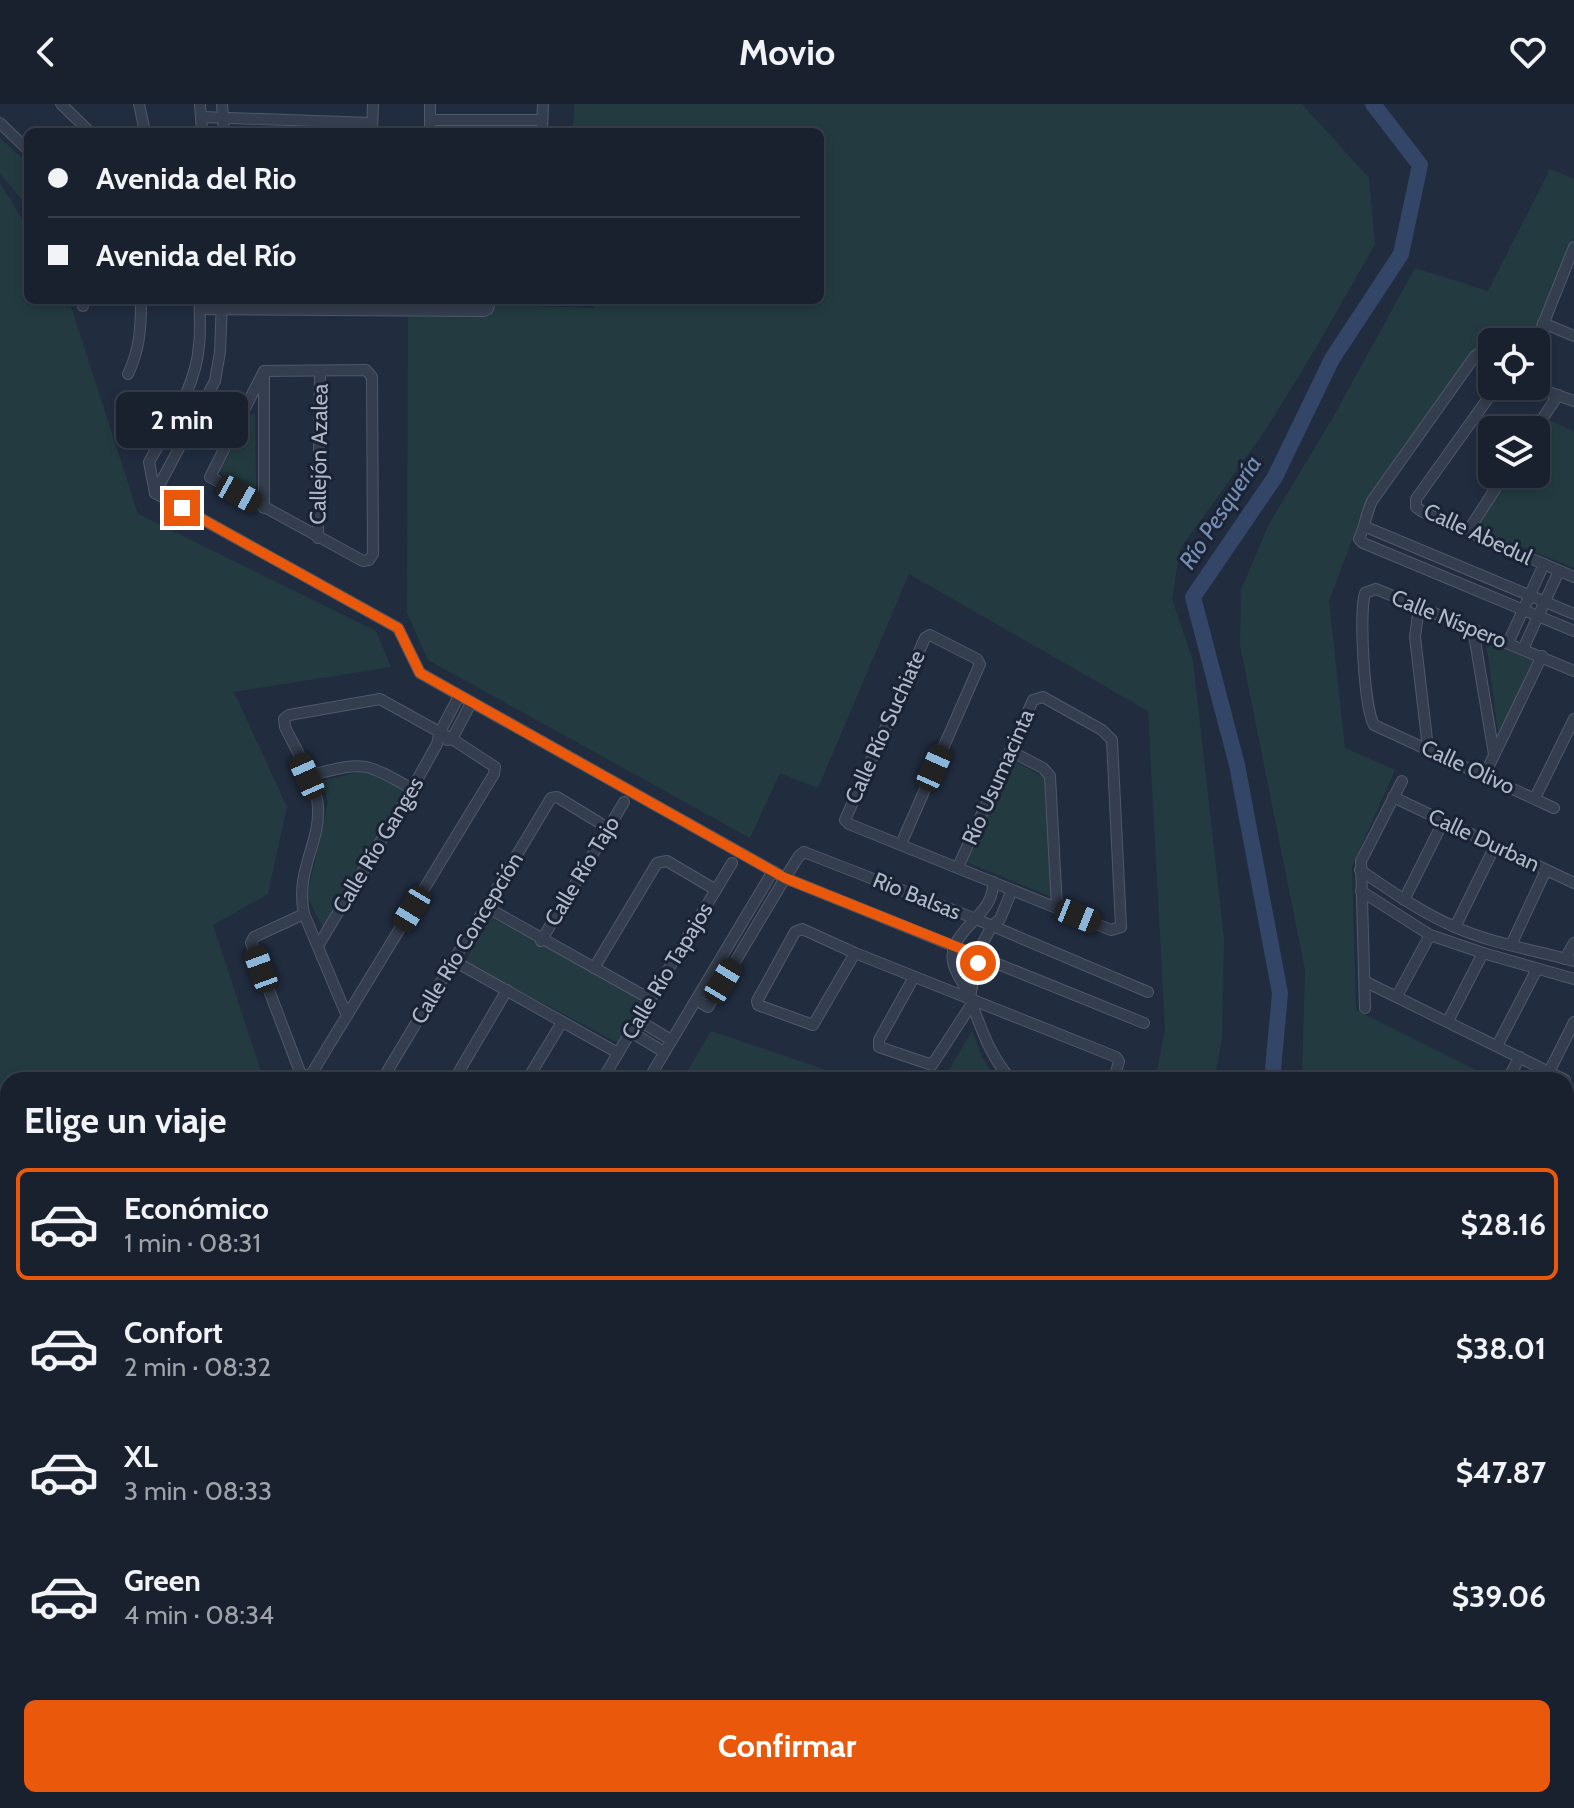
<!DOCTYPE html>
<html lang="es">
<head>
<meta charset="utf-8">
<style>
  body { margin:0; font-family:Cabin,sans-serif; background:#262e3b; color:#f1f3f6; height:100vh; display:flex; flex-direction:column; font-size:30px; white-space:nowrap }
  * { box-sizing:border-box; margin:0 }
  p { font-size:26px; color:#9fa3aa }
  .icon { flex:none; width:44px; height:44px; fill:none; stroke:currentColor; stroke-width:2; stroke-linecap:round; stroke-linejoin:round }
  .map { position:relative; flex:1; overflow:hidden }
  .drawer { position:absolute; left:0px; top:968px; width:1574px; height:736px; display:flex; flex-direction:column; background:#19212f; border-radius:24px 24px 0 0; box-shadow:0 4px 12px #0003,0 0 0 2px #373e4b }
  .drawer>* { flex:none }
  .top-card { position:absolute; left:24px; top:24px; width:800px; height:176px; border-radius:12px; box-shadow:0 4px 12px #0003,0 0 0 2px #373e4b; display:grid; align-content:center; height:176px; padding:0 24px; background:#19212f }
  .fabs { position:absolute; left:1478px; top:224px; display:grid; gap:16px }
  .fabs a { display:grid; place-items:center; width:72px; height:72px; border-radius:12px; background:#19212f; box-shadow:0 4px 12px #0003,0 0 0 2px #373e4b; font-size:40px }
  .end { position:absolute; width:36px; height:36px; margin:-18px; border:10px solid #ea580c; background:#fff; box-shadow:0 0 0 4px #fff }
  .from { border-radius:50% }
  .bubble { position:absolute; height:56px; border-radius:12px; background:#19212f; box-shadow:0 4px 12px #0003,0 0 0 2px #373e4b; font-size:26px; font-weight:800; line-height:56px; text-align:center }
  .car { position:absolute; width:24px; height:48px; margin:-24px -12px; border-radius:10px; box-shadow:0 0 6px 2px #0007; background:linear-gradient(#222 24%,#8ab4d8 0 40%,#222 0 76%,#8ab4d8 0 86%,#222 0) }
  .top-card b { display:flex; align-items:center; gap:28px; height:76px; font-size:30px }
  .top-card b+b { border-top:2px solid #373e4b }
  .top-card i { width:20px; height:20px; background:#f1f3f6 }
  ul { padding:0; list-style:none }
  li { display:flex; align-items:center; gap:24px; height:112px; margin:0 16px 12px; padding:0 8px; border:4px solid transparent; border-radius:12px }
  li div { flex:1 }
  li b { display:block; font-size:30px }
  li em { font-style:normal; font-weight:800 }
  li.on { border-color:#ea580c }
  li>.icon { width:72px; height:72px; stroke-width:1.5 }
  h2 { padding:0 24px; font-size:36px; line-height:96px }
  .action { display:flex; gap:16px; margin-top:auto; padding:16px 24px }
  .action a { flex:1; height:92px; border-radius:12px; background:#ea580c; color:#fff; font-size:32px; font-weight:800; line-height:92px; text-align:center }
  header { display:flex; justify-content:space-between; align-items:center; height:104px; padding:0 24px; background:#19212f; font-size:36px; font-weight:800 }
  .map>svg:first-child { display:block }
  .green { fill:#233b40 }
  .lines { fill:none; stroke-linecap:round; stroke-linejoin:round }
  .river { stroke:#334668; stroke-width:16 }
  .minor-casing { stroke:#505969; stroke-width:12 }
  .minor { stroke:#353e4e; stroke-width:10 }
  .route { stroke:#ea580c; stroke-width:10 }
  .labels { text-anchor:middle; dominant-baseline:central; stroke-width:6; stroke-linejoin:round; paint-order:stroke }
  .street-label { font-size:22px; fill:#b0b9ca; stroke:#1a2333 }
  .water-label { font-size:24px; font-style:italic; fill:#758db5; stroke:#1a2333 }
</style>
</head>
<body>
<header><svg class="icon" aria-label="back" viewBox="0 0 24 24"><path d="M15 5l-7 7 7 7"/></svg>Movio<svg class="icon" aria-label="heart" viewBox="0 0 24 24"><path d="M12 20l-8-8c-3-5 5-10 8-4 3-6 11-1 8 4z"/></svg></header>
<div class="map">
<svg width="1574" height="1704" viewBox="0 0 1574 1704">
  <rect width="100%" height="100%" fill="#212c3f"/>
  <!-- green -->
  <g class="green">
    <path d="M574,0H1302L1369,74L1375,140L1320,237L1267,324L1180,445L1172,495L1193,557L1224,834L1222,936L1214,976H1155L1165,926L1148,607L909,470L818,684L780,669L750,734L428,556L407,509L408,198L593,204L594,196H820V28H573Z"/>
    <rect x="439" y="22" width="100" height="6"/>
    <path d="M0,34L28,59V103L0,69Z"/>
    <path d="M1550,65L1574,75V133L1529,238H1492V254L1479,255L1359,418L1329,497L1345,644L1395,666L1352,763L1356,906L1496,976H1302L1305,866L1240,541L1241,486L1269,420L1332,315L1415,164L1488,187Z"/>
    <path d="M0,79L28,124V196H69L138,410L376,527L391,563L234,588L287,703L268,790L213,821L264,976H8V1189L0,1182Z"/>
    <path d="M231,196H393L392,204L231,202Z"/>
    <path d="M255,309L256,383L253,387L222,371L220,367L250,311Z"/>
    <path d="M1551,317L1574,327V464L1476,424L1513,370H1536V338Z"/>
    <path d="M1486,537L1535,557L1498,629Z"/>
    <path d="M1013,657L1044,673L1054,794L966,758Z"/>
    <path d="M367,666L406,687L323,824L307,792L328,698L321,677Z"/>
    <path d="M490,813L643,896L618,939L465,858Z"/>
    <path d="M711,927L856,976H682Z"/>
    <path d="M972,927L982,953L997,976H943Z"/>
    <path d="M1566,1011L1574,1015V1386L1566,1400Z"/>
    <path d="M264,1696H315L310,1704H258Z"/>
    <path d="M601,1696H1133L1132,1704H608Z"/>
    <path d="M1240,1696H1505L1520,1704H1238Z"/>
  </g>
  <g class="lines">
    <!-- river -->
    <g class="river">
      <path d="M1272,976L1280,889L1237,661L1193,493L1275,373L1332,255L1401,150L1420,61L1373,0"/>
      <path d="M1181,1704V1696"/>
    </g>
    <defs>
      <g id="minor">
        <path d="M61,0L90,28"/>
        <path d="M139,0L145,28"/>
        <path d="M200,0L202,28"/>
        <path d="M222,0L224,28"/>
        <path d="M202,13L372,19"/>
        <path d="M430,16H542"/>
        <path d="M0,19L28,46"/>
        <path d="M372,28L373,0"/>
        <path d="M430,28V0"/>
        <path d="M542,28L543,0"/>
        <path d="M83,202V196"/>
        <path d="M200,205L484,207L488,205L490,196"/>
        <path d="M1543,219L1574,232"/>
        <path d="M1536,238L1574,143"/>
        <path d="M1492,246L1485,245L1475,252L1372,397C1366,410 1365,422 1359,435L1363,439L1574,527"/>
        <path d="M366,266L372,273L373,450L369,456L363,457L210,373L264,267Z"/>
        <path d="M264,269V404"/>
        <path d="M128,270C140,245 141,223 141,196"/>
        <path d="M1500,282L1494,286L1416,395V403L1423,408L1574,473"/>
        <path d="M1532,282L1574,297"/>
        <path d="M202,304L235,322"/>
        <path d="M195,317L228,336"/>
        <path d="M1535,326L1558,291"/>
        <path d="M155,389L398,524L420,569L785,774L1144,919"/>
        <path d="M155,389L215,277L220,248L222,196"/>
        <path d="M155,389L149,358C169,321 196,284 199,241C201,226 199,211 200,196"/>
        <path d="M1366,423L1574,510"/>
        <path d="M1468,427L1505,370"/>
        <path d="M318,434L320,267"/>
        <path d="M1419,502L1415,533L1428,644"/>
        <path d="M1473,525L1494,650"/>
        <path d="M1508,539L1544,460"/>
        <path d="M1523,545L1559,467"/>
        <path d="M447,636L452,635L471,599"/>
        <path d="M1010,647L1043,664L1050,672L1057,804"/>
        <path d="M1485,670L1542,552"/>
        <path d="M307,672C364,658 361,656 412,685"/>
        <path d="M1393,693L1574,779"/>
        <path d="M1535,694L1574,615"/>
        <path d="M1554,704L1374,621C1364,604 1359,509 1365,489L1376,485L1574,567"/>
        <path d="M901,740L980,560L977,555L930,531L925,534L845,716L849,720L1111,826L1121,823L1112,636L1102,626L1043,593L1033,596L958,763"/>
        <path d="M1360,766C1391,787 1422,809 1455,823C1493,840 1535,846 1574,857"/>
        <path d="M993,778C994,807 966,817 955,841C946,861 963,875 969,893C982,925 988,949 1011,976"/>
        <path d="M1361,787L1430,831L1483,849L1574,875"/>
        <path d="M1404,796L1443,718"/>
        <path d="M486,803L650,895"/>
        <path d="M304,810L254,833L251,839L300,968L306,973L312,969L494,670L495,663L452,635L380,595L289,611L284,615L285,623C295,644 318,681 318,704C320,740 295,767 304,810L347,912"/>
        <path d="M1455,823L1495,742"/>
        <path d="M541,837L624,698"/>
        <path d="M1511,841L1546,766"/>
        <path d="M318,842L412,685L437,640L440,628L459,592"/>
        <path d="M855,849L813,921L758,901L757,897L795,828L802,825L855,849L1116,953L1119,957L1114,976"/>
        <path d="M1565,855L1574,839"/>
        <path d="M454,857L618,949"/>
        <path d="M594,864L657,759L667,757L716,786"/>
        <path d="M914,873L879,936V943L932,961L971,901"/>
        <path d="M1366,878L1565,976"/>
        <path d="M1397,892L1430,831"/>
        <path d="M970,894L977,851L991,823L1000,815L1012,786"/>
        <path d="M696,896L708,903L785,774L799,752L804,748L976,815L1148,888"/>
        <path d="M1365,904L1361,757L1402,677"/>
        <path d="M638,916L671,936"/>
        <path d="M1448,917L1483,849"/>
        <path d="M631,928L664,948"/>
        <path d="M1497,942L1537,865"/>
        <path d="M1549,968L1574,918"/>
        <path d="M382,976L551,694L557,693L608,724"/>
        <path d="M454,976L507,886"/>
        <path d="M527,976L562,918"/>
        <path d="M602,976L732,759"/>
        <path d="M648,976L773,767"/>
        <path d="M1507,976L1520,953"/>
        <path d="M0,1202L8,1210"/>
        <path d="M0,1269L8,1268"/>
        <path d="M0,1328L8,1327"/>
        <path d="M0,1385L8,1384"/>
        <path d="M1566,1442L1574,1447"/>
        <path d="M0,1444L8,1443"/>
        <path d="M0,1501L8,1500"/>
        <path d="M1566,1511L1574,1515"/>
        <path d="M1566,1539L1574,1543"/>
        <path d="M0,1558L8,1557"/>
        <path d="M1566,1577L1574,1571"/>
        <path d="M0,1593L8,1582"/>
        <path d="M0,1636L8,1642"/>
        <path d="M1566,1649L1574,1643"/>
        <path d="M0,1666L8,1652"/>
        <path d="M0,1684L8,1689"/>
        <path d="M17,1696L28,1704"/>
        <path d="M85,1696L96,1704"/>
        <path d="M438,1696L450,1704"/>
        <path d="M529,1696L536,1704"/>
        <path d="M586,1696L593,1704"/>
        <path d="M177,1704L182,1696"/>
        <path d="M245,1704L251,1696"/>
        <path d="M315,1704L321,1696"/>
        <path d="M366,1704L371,1696"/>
        <path d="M384,1704L390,1696"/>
        <path d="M428,1704L433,1696"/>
      </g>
    </defs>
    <!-- minor casing -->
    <use href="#minor" class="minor-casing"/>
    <!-- minor -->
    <use href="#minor" class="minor"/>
  </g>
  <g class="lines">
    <!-- route -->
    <path class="route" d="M182,404L398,524L420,569L785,774L977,851L978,859"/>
  </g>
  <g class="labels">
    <!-- street labels -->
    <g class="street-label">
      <text transform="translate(319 350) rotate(-89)">Callejón Azalea</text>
      <text transform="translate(1478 430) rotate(25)">Calle Abedul</text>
      <text transform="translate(1449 515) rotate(22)">Calle Níspero</text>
      <text transform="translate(885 623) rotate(-66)">Calle Río Suchiate</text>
      <text transform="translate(1468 663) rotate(25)">Calle Olivo</text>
      <text transform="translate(998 673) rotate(-66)">Río Usumacinta</text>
      <text transform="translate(1484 736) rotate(25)">Calle Durban</text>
      <text transform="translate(378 741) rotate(-59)">Calle Río Ganges</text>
      <text transform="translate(582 767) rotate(-59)">Calle Río Tajo</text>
      <text transform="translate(917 792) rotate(22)">Rio Balsas</text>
      <text transform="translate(467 834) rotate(-59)">Calle Río Concepción</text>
      <text transform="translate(667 867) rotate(-59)">Calle Río Tapajos</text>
    </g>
    <!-- water labels -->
    <g class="water-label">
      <text transform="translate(1220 408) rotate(-57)">Río Pesquería</text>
    </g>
  </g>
</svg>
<div class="fabs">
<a><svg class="icon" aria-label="locate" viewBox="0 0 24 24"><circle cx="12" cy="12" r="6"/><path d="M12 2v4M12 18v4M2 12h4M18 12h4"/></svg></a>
<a><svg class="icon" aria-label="layers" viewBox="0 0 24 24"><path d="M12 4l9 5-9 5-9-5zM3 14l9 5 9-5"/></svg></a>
</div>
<i class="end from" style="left:978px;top:859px"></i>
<i class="end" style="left:182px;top:404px"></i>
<div class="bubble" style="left:116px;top:288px;width:132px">2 min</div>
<i class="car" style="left:239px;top:390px;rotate:119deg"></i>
<i class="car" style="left:934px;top:664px;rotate:24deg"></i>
<i class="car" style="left:307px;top:672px;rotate:336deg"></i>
<i class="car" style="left:412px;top:805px;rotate:211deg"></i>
<i class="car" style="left:1078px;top:812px;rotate:112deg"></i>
<i class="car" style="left:261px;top:865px;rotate:340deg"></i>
<i class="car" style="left:723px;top:877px;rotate:31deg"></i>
<div class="top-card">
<b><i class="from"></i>Avenida del Rio</b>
<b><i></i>Avenida del Río</b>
</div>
<section class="drawer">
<h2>Elige un viaje</h2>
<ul>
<li class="on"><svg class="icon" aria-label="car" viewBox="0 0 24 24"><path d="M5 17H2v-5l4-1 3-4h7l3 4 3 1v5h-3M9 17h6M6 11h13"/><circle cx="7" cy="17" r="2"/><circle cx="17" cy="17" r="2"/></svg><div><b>Económico</b><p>1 min · 08:31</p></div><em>$28.16</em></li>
<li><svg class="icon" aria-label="car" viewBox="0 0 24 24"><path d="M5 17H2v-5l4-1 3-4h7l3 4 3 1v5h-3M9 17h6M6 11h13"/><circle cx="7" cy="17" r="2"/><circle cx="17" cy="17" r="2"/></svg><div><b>Confort</b><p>2 min · 08:32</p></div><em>$38.01</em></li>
<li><svg class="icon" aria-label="car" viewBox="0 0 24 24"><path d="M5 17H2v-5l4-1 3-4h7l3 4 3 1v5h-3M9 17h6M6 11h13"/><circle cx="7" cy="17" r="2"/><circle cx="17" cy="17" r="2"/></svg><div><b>XL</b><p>3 min · 08:33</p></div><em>$47.87</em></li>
<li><svg class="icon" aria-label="car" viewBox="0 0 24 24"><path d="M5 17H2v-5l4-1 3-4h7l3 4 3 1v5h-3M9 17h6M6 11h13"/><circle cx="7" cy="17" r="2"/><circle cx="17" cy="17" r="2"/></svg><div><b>Green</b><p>4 min · 08:34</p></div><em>$39.06</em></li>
</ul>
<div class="action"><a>Confirmar</a></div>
</section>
</div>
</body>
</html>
